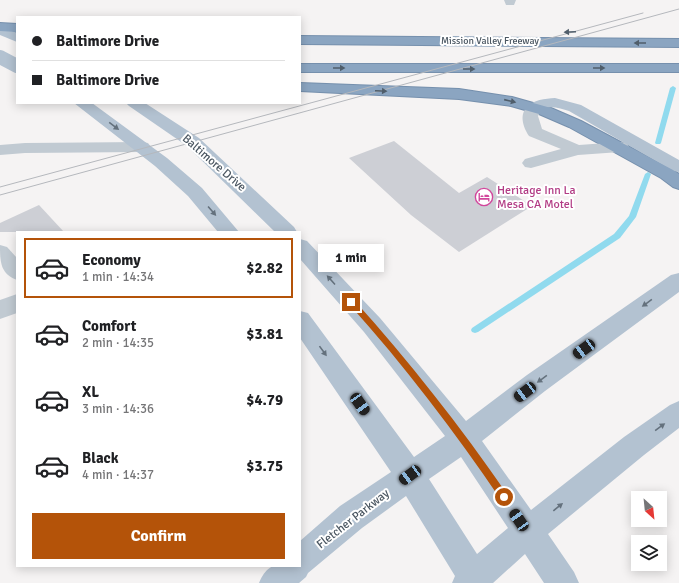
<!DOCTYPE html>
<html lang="en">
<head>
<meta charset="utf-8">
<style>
  body { margin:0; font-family:Signika,sans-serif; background:#f6f6f6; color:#202124; height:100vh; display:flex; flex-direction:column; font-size:15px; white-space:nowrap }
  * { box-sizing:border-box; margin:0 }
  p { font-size:13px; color:#757577 }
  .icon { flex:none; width:22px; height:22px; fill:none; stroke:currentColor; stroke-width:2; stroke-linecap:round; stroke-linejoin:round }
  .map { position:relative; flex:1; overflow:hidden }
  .side { position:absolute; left:16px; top:231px; width:285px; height:336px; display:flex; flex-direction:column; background:#fff; border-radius:0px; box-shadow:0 2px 10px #0003 }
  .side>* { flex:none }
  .hud { position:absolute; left:16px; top:16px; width:285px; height:88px; border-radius:0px; box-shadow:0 2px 10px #0003; display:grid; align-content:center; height:88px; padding:0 16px; background:#fff }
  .needle { width:26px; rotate:153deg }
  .tools { position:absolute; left:631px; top:491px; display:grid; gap:8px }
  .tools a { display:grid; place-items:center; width:36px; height:36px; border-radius:0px; background:#fff; box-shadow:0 2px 10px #0003; font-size:20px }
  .end { position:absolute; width:18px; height:18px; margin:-9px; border:5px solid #b45309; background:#fff; box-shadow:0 0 0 2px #fff }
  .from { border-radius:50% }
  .bubble { position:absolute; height:28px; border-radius:0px; background:#fff; box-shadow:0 2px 10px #0003; font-size:13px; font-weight:800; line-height:28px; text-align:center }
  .car { position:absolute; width:12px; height:24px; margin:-12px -6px; border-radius:5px; box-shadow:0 0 3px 1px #0007; background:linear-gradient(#222 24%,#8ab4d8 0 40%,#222 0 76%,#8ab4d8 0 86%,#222 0) }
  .hud b { display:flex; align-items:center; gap:14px; height:38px; font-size:15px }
  .hud b+b { border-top:1px solid #e0e0e0 }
  .hud i { width:10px; height:10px; background:#202124 }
  ul { padding:7px 0 0; list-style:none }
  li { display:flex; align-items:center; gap:12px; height:60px; margin:0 8px 6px; padding:0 8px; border:2px solid transparent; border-radius:0px }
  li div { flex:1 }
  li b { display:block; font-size:15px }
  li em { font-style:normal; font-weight:800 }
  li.active { border-color:#b45309 }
  li>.icon { width:36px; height:36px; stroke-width:1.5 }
  .button { display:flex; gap:8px; margin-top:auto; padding:8px 16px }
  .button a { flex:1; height:46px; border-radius:0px; background:#b45309; color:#fff; font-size:16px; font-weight:800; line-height:46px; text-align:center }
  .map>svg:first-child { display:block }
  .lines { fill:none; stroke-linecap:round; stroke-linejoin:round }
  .stream { fill:#90daee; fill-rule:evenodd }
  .building { fill:#cdcfd5 }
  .highway-casing { stroke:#7690ad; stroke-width:2 }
  .minor { fill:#c1cad2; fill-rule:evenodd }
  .major { fill:#b3c2d1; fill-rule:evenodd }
  .highway { fill:#8ba5c1; fill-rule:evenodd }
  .tram { stroke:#b5b8bd; stroke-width:1 }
  .major-bridge { stroke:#b3c2d1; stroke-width:14 }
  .oneway { fill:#505e6b }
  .oneway2 { fill:#64717d }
  .route { fill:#b45309 }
  .labels { text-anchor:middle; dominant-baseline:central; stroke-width:4; stroke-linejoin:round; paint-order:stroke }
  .far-street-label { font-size:10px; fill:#4a5661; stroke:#fff }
  .street-label { font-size:12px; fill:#4a5661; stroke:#fff }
  .hotel-label { font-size:12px; fill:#b23c85; stroke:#fff; text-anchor:start }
</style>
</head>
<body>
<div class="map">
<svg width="679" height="583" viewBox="0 0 679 583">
  <rect width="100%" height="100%" fill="#f5f3f3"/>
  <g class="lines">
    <!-- stream -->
    <g class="stream">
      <path d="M673,86L676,88L661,143L660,144H656L655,143L670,88Z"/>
      <path d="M648,172L651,174L636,217L620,238L478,332L475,333L472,332L471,330L472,328L614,234L629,216L645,174Z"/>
    </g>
  </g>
  <!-- building -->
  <g class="building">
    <path d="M394,141L459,193L487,177L532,206L459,252L411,215L349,158Z"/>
    <path d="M39,205L64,232H0V223Z"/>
  </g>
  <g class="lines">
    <defs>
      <g id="highway">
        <path d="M0,23L17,24V32L0,31Z"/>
        <path d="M300,36L679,39V47L300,44Z"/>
        <rect x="300" y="64" width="379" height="8"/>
        <path d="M300,83L459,89L512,97L551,108L581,121L673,170L679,174V189L673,187L661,178L569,127L539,114L511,106L459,99L300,91Z"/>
      </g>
    </defs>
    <!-- highway casing -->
    <use href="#highway" class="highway-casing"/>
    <!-- minor -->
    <g class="minor">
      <path d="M504,0H516L514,5H506Z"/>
      <path d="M535,103L541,105L543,108L538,116L542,129L579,145L620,142L626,143L629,147L626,151L620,152L578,155L531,168L525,167L522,163L525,159L561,149L529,136C521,124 518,108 535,103Z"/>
      <path d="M142,142L148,143L151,147L148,151L142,152L25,153L0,155V145L25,143Z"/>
      <path d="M0,245L7,247L17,258V280C0,274 0,261 0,245Z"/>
      <path d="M17,294V313L0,319V300Z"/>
    </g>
    <!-- major -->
    <g class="major">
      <path d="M0,26L17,33V42L0,35Z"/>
      <path d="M555,98L581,105L679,160V172L673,171L569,111C562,109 553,106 546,108C539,110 537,113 529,111L527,108C533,99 545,99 555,98Z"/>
      <path d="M74,103H92L167,158L202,188L239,232H218L188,196L155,166Z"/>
      <path d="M126,103H145L199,138L294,227L297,232H275L187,146L129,106Z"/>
      <path d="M300,239L307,241L380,318L466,421L527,375L671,275L679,273V292L545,391L482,441L531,510L624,437L670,405L679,401V428L644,455L548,534L574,572L579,583H544L525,554L493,583H452L455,576L406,496L362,528L308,573L306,577L299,583H259C269,560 278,566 300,566V541L340,506L391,472L300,338V311L308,313L414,457L445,436L364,332L300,259ZM461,457L508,528L477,554L429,479Z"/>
    </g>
    <!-- highway -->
    <use href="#highway" class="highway"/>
    <!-- tram -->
    <g class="tram">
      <path d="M0,187L643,13"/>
      <path d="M0,195L679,9"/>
    </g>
    <!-- major-bridge -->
    <path class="major-bridge" d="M0,57L17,66"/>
  </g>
  <!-- one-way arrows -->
  <defs><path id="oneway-solid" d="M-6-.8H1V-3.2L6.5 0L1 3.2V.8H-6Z"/></defs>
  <g class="oneway">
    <use href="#oneway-solid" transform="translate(570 32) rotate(178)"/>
    <use href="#oneway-solid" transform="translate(640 43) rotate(-180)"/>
    <use href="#oneway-solid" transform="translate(339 68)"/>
    <use href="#oneway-solid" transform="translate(599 68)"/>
    <use href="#oneway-solid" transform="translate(469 69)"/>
    <use href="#oneway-solid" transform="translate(381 91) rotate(3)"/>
    <use href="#oneway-solid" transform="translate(510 101) rotate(13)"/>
  </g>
  <g class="oneway2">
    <use href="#oneway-solid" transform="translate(114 126) rotate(37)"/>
    <use href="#oneway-solid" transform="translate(212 211) rotate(49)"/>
    <use href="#oneway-solid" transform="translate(331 280) rotate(-132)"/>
    <use href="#oneway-solid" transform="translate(647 303) rotate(144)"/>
    <use href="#oneway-solid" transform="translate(323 351) rotate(54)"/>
    <use href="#oneway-solid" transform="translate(542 379) rotate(144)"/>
    <use href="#oneway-solid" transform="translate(660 427) rotate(-36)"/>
    <use href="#oneway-solid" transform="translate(558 507) rotate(-39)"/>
  </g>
  <!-- route -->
  <path class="route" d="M349,300H354C409,361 460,426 507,494L508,497L507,500L504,501L501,500C455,432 404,365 349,304Z"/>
  <!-- icons -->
  <defs>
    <symbol id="hotel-ring" viewBox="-11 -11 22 22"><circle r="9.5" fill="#fff" stroke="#d1479c" stroke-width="1.5"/><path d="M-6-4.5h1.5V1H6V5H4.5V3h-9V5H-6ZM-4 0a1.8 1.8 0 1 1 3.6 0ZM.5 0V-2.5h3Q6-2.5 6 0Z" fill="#d1479c"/></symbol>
  </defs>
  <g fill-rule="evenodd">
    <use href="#hotel-ring" x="474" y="187" width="20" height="20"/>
  </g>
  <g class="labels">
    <!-- far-street labels -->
    <g class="far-street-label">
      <text x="490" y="41">Mission Valley Freeway</text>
    </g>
    <!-- street labels -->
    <g class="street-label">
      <text transform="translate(214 163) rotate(41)">Baltimore Drive</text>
      <text transform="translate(353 519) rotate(-38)">Fletcher Parkway</text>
    </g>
    <!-- hotel labels -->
    <g class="hotel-label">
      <text x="497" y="190">Heritage Inn La<tspan x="497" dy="14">Mesa CA Motel</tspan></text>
    </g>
  </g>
</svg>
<div class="tools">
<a><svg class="needle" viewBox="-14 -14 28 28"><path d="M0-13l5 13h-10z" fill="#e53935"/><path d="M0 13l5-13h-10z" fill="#757577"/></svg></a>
<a><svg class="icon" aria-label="layers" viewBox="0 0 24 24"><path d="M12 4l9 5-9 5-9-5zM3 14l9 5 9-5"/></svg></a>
</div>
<i class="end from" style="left:504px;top:497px"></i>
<i class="end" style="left:351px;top:302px"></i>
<div class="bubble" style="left:318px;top:244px;width:66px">1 min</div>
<i class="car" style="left:584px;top:349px;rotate:234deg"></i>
<i class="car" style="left:525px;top:392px;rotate:233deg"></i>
<i class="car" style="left:360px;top:404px;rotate:145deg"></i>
<i class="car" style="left:410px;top:475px;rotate:234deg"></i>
<i class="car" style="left:519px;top:520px;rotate:326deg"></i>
<div class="hud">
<b><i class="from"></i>Baltimore Drive</b>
<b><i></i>Baltimore Drive</b>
</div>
<section class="side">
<ul>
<li class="active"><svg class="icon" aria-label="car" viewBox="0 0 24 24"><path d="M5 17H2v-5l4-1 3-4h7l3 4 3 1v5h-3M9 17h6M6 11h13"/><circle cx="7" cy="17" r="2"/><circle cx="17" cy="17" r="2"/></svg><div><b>Economy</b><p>1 min · 14:34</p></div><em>$2.82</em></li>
<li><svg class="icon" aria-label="car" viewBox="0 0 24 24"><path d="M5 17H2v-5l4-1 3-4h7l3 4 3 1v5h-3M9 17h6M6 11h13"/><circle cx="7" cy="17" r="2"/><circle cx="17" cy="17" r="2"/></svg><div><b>Comfort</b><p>2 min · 14:35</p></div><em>$3.81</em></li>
<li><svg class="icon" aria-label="car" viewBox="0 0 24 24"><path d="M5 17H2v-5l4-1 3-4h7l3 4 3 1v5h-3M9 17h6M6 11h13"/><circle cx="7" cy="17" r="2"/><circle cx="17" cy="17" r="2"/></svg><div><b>XL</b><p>3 min · 14:36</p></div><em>$4.79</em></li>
<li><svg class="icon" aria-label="car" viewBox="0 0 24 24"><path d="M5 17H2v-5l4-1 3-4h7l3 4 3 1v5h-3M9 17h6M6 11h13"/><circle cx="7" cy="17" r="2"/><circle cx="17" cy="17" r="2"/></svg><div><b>Black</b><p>4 min · 14:37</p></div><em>$3.75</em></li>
</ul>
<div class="button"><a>Confirm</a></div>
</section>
</div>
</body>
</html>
